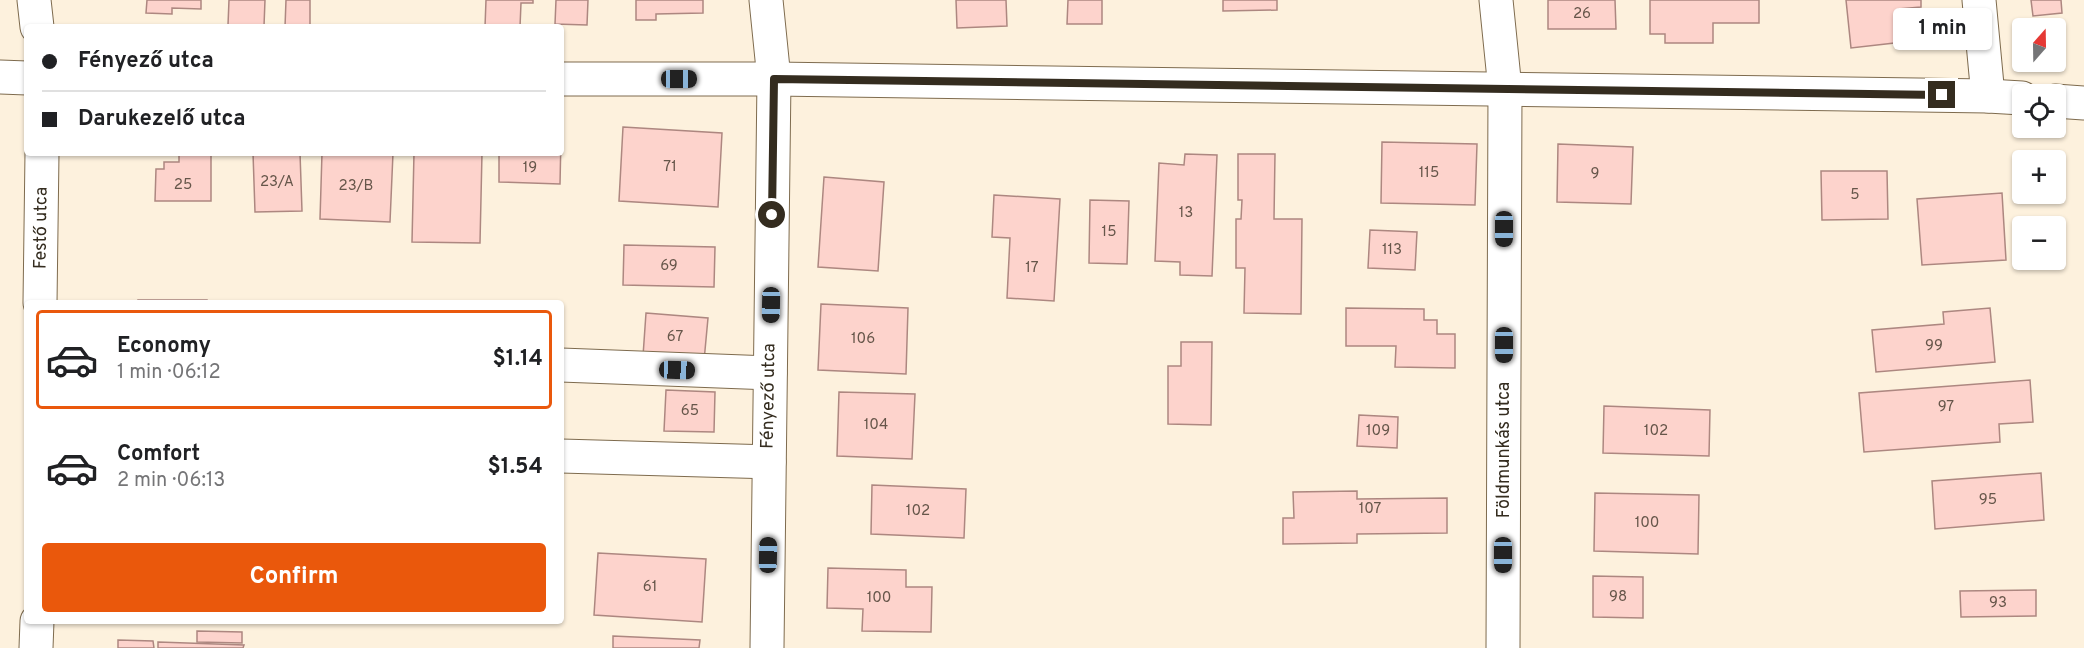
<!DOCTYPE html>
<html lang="en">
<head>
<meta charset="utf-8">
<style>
  body { margin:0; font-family:Overpass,sans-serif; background:#f6f6f6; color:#202124; height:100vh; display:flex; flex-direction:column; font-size:22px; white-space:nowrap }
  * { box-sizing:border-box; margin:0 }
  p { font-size:20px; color:#757577 }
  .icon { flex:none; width:33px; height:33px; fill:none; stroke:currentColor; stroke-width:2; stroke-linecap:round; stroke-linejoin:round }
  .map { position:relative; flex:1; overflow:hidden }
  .panel { position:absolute; left:24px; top:300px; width:540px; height:324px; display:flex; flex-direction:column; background:#fff; border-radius:6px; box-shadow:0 2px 4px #0004 }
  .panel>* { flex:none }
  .guide { position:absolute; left:24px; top:24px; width:540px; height:132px; border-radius:6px; box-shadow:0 2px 4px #0004; display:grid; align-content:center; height:132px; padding:0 18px; background:#fff }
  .needle { width:39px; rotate:20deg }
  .buttons { position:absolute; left:2012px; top:18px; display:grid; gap:12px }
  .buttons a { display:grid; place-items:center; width:54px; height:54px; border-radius:6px; background:#fff; box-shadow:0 2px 4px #0004; font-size:30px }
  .end { position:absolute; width:27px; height:27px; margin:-14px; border:8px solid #342c1f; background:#fff; box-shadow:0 0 0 3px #fff }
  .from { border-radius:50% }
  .bubble { position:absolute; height:42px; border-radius:6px; background:#fff; box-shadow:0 2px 4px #0004; font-size:20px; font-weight:700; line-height:42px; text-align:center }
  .car { position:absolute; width:18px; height:36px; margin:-18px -9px; border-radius:8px; box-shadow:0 0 4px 2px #0007; background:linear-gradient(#222 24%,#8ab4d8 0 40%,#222 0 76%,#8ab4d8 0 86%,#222 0) }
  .guide b { display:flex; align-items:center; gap:21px; height:57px; font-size:22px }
  .guide b+b { border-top:2px solid #e0e0e0 }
  .guide i { width:15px; height:15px; background:#202124 }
  ul { padding:10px 0 0; list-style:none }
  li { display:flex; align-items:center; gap:18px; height:99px; margin:0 12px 9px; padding:0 6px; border:3px solid transparent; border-radius:6px }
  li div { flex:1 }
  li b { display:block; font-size:22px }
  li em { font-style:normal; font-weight:700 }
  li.selected { border-color:#ea580c }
  li>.icon { width:54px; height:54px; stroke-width:1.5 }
  .cta { display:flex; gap:12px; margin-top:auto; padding:12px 18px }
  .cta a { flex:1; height:69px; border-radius:6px; background:#ea580c; color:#fff; font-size:24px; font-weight:700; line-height:69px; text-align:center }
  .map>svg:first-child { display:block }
  .building { fill:#fdd3cc; stroke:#ad8780; stroke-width:1.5 }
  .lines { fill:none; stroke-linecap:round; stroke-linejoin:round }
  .minor-casing { stroke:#7e6b4e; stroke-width:35 }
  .minor { stroke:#fff; stroke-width:33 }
  .route { stroke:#342c1f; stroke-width:8 }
  .labels { text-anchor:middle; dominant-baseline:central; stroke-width:4.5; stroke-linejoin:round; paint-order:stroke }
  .number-label { font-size:15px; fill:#66564a }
  .street-label { font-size:18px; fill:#342c1f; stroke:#fff }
</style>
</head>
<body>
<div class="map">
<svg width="2084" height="648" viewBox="0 0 2084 648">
  <rect width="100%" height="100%" fill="#fdf1dd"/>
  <!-- building -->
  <g class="building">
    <path d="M147,0H201V9L172,8V14L146,13Z"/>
    <path d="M229,0H265L264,26L228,25Z"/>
    <path d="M286,0H310V27H285Z"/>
    <path d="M486,0H533V3H521L520,27H485Z"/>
    <path d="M556,0H588L587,25L555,24Z"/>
    <path d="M636,0H703V13L656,14V20H636Z"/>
    <path d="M956,0H1006L1007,26L957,28Z"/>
    <path d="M1068,0H1102V24H1067Z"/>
    <path d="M1223,0H1277V10L1223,11Z"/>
    <path d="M1548,0H1615L1616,29H1548Z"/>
    <path d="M1650,0H1759V23H1713V43H1665V34H1650Z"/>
    <path d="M1846,0H1921V7L1899,9L1903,42L1851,48Z"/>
    <path d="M2031,0H2061L2062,13L2033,16Z"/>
    <path d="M623,127L722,133L718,207L619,201Z"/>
    <path d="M561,137L560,184L499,182V153H561Z"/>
    <path d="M1382,142L1477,144L1475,205L1381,203Z"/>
    <path d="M1558,144L1633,147L1631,204L1557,202Z"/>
    <path d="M179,153H211V201H155L156,169H164V162H179Z"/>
    <path d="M253,153H300L302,211L255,212Z"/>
    <path d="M322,153H393L390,222L320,219Z"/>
    <path d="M414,153H482L480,243L412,242Z"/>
    <path d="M1185,154L1217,155L1212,276L1180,275V262L1155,261L1159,163L1184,165Z"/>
    <path d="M1238,154H1275L1274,219H1302L1301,314L1244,313L1245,268H1236V219H1241L1242,200H1238Z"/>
    <path d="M1821,171H1887L1888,219L1822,220Z"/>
    <path d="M824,177L884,182L878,271L818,267Z"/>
    <path d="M2002,193L2006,260L1922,265L1917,199Z"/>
    <path d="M994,195L1060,199L1054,301L1007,298L1010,238L992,237Z"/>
    <path d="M1090,200L1129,201L1127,264L1089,263Z"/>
    <path d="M1370,230L1417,232L1415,270L1368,268Z"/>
    <path d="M624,245L715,247L714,287L623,285Z"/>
    <rect x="138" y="300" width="69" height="3"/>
    <path d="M821,304L908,308L906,374L818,370Z"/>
    <path d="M1346,308L1424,309V320H1437V334H1455V368L1395,367L1396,346H1346Z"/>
    <path d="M1990,308L1995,362L1876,372L1872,330L1944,324L1943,312Z"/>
    <path d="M646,313L708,318L704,361L643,356Z"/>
    <path d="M1181,342H1212L1211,425L1168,424V366H1181Z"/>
    <path d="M2030,380L2033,422L1999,424L2000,442L1864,452L1859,393Z"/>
    <path d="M666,390L715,392L714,432L664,431Z"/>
    <path d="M839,392L915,394L912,459L837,456Z"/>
    <path d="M1604,406L1710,410L1709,456L1603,453Z"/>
    <path d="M1359,415L1398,417L1397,448L1357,446Z"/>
    <path d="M2041,473L2044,520L1935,529L1932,481Z"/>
    <path d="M872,485L966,489L964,538L871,534Z"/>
    <path d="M1357,491V499L1447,498V533L1357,534V543L1283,544V518H1294L1293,492Z"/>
    <path d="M1595,493L1699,495L1698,554L1594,551Z"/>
    <path d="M598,553L706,559L702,622L594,615Z"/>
    <path d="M828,568L906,570V587H932L931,632L862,631L863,609L827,608Z"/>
    <path d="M1593,576L1643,577V618L1593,617Z"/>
    <path d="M2036,590V616L1961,617L1960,591Z"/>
    <path d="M197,631L242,632V643L197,642Z"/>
    <path d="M613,636L700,640L699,648H613Z"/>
    <path d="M118,640L153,641L154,648H118Z"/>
    <path d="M158,642L244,645L243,648H158Z"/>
  </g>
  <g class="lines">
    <defs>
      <g id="minor">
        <path d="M34,0L37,27"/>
        <path d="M766,0L774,79L767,648"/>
        <path d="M1496,0L1505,89L1503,648"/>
        <path d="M1979,0L1988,96"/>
        <path d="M0,77L27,78"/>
        <path d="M561,79H774L1988,96L2022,98"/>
        <path d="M2055,101L2084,103"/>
        <path id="s1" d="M40,303L42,153"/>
        <path d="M561,365L770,373"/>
        <path d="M561,456L769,462"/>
        <path d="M36,648L37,621"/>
      </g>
    </defs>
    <!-- minor casing -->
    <use href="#minor" class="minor-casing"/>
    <!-- minor -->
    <use href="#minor" class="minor"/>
  </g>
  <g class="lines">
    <!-- route -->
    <path class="route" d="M772,215L774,79L1942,95"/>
  </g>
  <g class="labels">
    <!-- number labels -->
    <g class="number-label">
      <text x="1582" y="14">26</text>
      <text x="670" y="167">71</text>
      <text x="530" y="168">19</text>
      <text x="1429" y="173">115</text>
      <text x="1595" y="174">9</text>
      <text x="277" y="182">23/A</text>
      <text x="183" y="185">25</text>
      <text x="356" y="186">23/B</text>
      <text x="1855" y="195">5</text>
      <text x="1186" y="213">13</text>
      <text x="1109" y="232">15</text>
      <text x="1392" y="250">113</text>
      <text x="669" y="266">69</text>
      <text x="1032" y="268">17</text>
      <text x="675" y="337">67</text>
      <text x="863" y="339">106</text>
      <text x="1934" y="346">99</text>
      <text x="1946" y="407">97</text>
      <text x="690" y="411">65</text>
      <text x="876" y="425">104</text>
      <text x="1378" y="431">109</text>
      <text x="1656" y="431">102</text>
      <text x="1988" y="500">95</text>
      <text x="1370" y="509">107</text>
      <text x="918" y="511">102</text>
      <text x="1647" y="523">100</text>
      <text x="650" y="587">61</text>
      <text x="1618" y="597">98</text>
      <text x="879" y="598">100</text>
      <text x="1998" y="603">93</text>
    </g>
    <!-- street labels -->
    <g class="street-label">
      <text stroke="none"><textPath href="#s1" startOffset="75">Festő utca</textPath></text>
      <text transform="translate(769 396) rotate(-89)">Fényező utca</text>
      <text transform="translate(1504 450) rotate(-90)">Földmunkás utca</text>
    </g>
  </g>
</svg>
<div class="buttons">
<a><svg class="needle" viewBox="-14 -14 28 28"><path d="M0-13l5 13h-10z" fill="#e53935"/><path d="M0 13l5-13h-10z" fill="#757577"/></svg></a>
<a><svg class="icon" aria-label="locate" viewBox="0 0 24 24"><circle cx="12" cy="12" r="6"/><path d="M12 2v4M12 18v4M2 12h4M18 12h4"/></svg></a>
<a>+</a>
<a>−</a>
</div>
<i class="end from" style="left:772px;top:215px"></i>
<i class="end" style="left:1942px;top:95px"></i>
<div class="bubble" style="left:1893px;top:8px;width:99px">1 min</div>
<i class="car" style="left:679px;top:79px;rotate:90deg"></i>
<i class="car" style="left:1504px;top:229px;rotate:180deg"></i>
<i class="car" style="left:771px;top:305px;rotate:181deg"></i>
<i class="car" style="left:1504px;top:345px;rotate:180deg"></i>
<i class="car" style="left:677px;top:370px;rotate:92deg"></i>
<i class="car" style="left:768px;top:555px;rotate:1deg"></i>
<i class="car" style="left:1503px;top:555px;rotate:180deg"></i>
<div class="guide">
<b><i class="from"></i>Fényező utca</b>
<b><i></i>Darukezelő utca</b>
</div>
<section class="panel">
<ul>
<li class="selected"><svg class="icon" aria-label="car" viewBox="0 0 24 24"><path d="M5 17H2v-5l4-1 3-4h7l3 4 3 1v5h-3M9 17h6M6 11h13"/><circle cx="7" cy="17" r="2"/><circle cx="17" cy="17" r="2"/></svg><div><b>Economy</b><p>1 min · 06:12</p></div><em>$1.14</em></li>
<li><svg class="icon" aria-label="car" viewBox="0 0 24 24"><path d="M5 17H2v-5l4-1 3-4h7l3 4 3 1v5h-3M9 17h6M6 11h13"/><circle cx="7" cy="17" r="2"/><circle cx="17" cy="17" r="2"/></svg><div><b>Comfort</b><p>2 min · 06:13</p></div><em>$1.54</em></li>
</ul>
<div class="cta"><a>Confirm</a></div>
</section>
</div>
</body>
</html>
